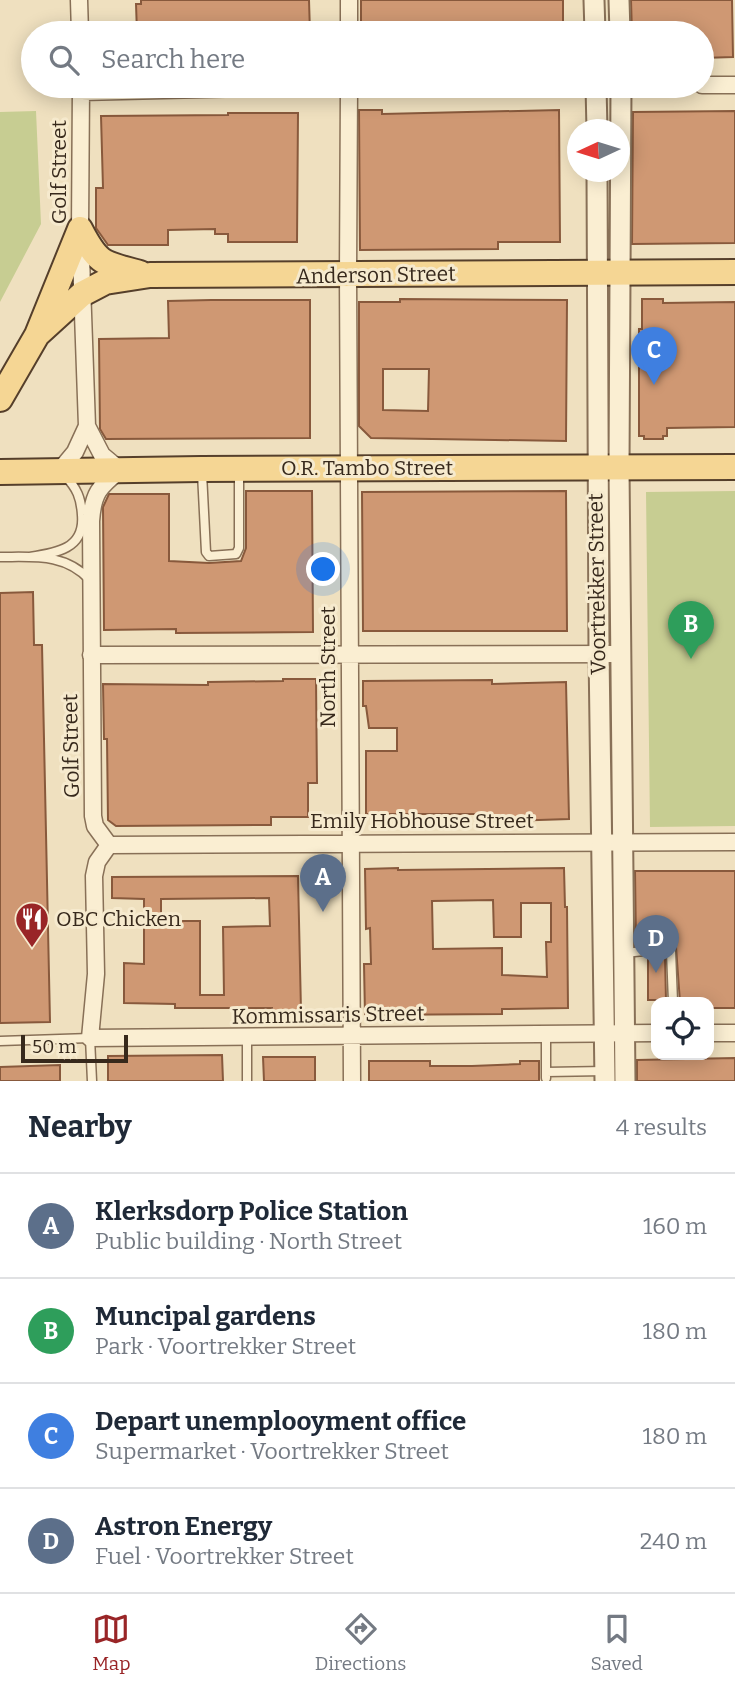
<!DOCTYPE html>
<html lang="en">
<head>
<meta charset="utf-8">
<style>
	:root { --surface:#fff; --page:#f2f2f3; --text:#1f2937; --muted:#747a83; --line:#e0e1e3; --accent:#992527 }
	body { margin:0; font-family:Bitter,serif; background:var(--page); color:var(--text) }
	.controls { position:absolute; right:21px; bottom:21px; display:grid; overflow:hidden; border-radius:14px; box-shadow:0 4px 18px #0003 }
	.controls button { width:63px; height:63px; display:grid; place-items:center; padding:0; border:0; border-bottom:2px solid var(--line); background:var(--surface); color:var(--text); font:35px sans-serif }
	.compass { position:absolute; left:567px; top:119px; width:63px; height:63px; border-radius:50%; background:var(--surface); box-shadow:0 4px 18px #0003; rotate:266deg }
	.scale { position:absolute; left:21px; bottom:18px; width:107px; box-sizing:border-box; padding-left:7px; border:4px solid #37291c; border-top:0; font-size:19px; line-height:24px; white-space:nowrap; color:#37291c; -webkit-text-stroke:5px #f6eace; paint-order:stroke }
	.you { position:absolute; left:324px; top:570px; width:24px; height:24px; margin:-18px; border:5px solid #fff; border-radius:50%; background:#1a73e8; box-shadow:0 0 0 10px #1a73e833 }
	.badge { display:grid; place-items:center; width:46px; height:46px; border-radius:50%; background:var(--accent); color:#fff; font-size:23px; font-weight:700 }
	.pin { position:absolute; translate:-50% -58px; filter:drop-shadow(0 2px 4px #0008) }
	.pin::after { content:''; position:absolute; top:37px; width:24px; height:21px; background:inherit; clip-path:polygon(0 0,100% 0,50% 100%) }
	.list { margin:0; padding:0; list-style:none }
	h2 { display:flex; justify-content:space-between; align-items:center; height:91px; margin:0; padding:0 28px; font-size:30px }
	h2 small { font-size:23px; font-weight:400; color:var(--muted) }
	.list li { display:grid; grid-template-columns:46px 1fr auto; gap:21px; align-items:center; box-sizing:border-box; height:105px; padding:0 28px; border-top:2px solid var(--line) }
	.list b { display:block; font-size:26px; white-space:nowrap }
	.list p { margin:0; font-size:23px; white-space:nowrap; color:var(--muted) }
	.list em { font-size:23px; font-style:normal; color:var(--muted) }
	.icon { flex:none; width:38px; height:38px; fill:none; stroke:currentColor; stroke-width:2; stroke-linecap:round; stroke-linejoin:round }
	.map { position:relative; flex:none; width:735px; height:1081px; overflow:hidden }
	.search { position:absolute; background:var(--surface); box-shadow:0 4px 18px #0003; left:21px; right:21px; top:21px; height:77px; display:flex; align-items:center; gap:18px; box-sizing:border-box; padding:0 24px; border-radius:38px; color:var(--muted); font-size:26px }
	.sheet { height:511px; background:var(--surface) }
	nav { display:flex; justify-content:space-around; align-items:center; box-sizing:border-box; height:98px; border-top:2px solid var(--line); background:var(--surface); font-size:19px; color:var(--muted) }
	nav a { display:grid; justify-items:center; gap:4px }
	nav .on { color:var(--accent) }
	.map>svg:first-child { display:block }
	.green { fill:#c7cd92 }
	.building { fill:#cf9873; stroke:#88593c; stroke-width:2; fill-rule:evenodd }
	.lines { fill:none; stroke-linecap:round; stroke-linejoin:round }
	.service-casing { stroke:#887057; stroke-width:11 }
	.minor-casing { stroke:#887057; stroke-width:19 }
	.tertiary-casing { stroke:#887057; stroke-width:23 }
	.primary-casing { stroke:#553f2b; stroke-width:28 }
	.service { stroke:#faeed2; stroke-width:8 }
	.minor { stroke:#faeed2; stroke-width:16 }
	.tertiary { stroke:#faeed2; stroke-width:19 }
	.primary { stroke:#f5d694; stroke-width:24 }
	.labels { text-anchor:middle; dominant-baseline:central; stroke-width:6; stroke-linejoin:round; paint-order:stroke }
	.street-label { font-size:21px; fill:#37291c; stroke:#f6eace }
	.poi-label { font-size:21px; fill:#37291c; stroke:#f6eace; text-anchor:start }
</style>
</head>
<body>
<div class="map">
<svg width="735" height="1081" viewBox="0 0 735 1081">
	<rect width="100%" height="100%" fill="#efe0bf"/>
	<path class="green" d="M 36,111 L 41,224 L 0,302 L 0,112 Z
		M 735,491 L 735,826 L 650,827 L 646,492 Z"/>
	<path class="building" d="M 141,0 L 309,0 L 310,33 L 137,33 L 136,4 L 141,4 Z
		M 361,0 L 563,0 L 563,33 L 361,33 Z
		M 631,0 L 732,0 L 733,57 L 702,58 L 702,33 L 632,33 Z
		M 359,110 L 382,110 L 382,114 L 559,110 L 560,242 L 498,242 L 498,249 L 360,250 Z
		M 735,111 L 735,243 L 632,244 L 633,112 Z
		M 228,113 L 298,113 L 297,242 L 228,242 L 228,234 L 215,234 L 215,229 L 168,230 L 168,245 L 108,245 L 96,228 L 96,188 L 103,188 L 101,116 L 228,115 Z
		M 400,299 L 567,300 L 566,441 L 371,438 L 359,426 L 359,302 L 400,302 ZM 383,369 L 429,369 L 428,411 L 383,410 Z
		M 642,299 L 663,299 L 663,303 L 735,302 L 735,427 L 667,428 L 667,436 L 663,436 L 663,439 L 644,439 L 644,436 L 639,436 L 639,329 L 642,329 Z
		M 211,300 L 310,300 L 310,438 L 106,439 L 100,429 L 99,339 L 169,338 L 168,301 Z
		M 246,491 L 312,491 L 313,632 L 176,633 L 176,629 L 104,630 L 103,507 L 109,494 L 169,494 L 169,561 L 209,563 L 241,561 L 246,548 Z
		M 566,491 L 567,631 L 363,631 L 362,492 Z
		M 33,592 L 34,645 L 42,645 L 50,1022 L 0,1023 L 0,593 Z
		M 283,679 L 316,679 L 317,783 L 308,783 L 308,817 L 271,817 L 271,825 L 116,826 L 108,820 L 107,739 L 104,739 L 103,684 L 208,685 L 208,682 L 283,681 Z
		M 492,680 L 492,684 L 566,682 L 569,819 L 480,822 L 480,814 L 366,814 L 366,751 L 397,751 L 397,728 L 369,728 L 366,706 L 363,706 L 363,681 Z
		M 398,868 L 398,870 L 564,868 L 565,907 L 567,907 L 568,1008 L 502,1009 L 502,1014 L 365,1015 L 364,964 L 371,964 L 370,928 L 366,929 L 365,869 ZM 493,900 L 494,937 L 521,937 L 521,903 L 551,903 L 551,942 L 546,942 L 547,977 L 502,975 L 502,948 L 433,949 L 432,901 Z
		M 635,871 L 735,871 L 735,1008 L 709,1008 L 709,1002 L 680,1002 L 676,947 L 672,945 L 648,944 L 648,941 L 636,941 Z
		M 298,876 L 301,1011 L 272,1011 L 272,1008 L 175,1008 L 175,1004 L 124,1003 L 124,963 L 144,964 L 144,899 L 112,898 L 112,877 ZM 269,898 L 270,926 L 223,927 L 224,995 L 200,995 L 200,921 L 161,921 L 161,899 Z
		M 648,958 L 665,958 L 666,1000 L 648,1000 Z
		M 222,1055 L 223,1081 L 108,1081 L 108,1056 Z
		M 263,1057 L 315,1057 L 315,1081 L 264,1081 Z
		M 735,1058 L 735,1081 L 637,1081 L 637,1060 Z
		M 369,1061 L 430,1061 L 430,1066 L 472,1066 L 520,1064 L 520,1061 L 539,1061 L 539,1081 L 369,1081 Z
		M 60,1065 L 60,1081 L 0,1081 L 0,1067 Z"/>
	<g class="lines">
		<g class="service-casing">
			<path id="service" d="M 202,473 L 206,552 L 209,556 L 236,554 L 239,548 L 239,472
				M 0,557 C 34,557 65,553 90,580
				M 29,557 C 56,553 85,549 82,515 C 81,498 77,488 65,476
				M 623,953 L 645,951 L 671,951 L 673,1002
				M 546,1033 L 546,1078
				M 247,1037 L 247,1081
				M 0,1041 L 90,1038 L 92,1081
				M 546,1072 L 605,1071"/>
		</g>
		<g class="minor-casing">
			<path id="minor" d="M 79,0 L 80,33
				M 349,0 L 349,33
				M 702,85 L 735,85
				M 81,86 L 80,229 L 87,426 L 102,455 L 120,470 C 99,487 93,493 91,521 L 93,816 L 95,826 L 109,845 L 97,862 L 94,876 L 96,974 L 90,1038 L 656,1033
				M 349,86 L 348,275 L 352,1081
				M 81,92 L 321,86
				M 60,470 L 75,452 L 87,426
				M 91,655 L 621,654
				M 109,845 L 735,842
				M 709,1033 L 735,1033"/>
		</g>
		<g class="tertiary-casing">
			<path id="tertiary" d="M 594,0 L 595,33
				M 619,0 L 620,33
				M 596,86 L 597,130
				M 621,86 L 619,468 L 625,1081
				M 597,172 L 599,653 L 605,1081"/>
		</g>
		<g class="primary-casing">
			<path id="primary" d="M 80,229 C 98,264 102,263 140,273
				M 37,335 L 82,294 L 105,282 L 150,275 L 735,272
				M 0,399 L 37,335 L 80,229
				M 0,472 L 201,469 L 735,467"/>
		</g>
		<use href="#service" class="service"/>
		<use href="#minor" class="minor"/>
		<use href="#tertiary" class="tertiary"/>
		<use href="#primary" class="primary"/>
	</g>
	<defs>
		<g id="restaurant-pin" transform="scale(1.75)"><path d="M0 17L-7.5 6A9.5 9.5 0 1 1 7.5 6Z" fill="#992527" stroke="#f6eace"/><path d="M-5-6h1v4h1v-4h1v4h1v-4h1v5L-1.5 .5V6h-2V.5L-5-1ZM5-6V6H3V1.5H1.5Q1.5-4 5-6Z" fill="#fff"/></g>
	</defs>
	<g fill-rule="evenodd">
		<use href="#restaurant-pin" x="32" y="919"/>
	</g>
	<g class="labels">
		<g class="street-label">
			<text transform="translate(59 172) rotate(-90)">Golf Street</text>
			<text transform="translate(376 275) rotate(-1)">Anderson Street</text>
			<text x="367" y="468">O.R. Tambo Street</text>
			<text transform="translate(597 584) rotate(-91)">Voortrekker Street</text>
			<text transform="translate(328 667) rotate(-90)">North Street</text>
			<text transform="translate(71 746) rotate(-91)">Golf Street</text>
			<text x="422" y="821">Emily Hobhouse Street</text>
			<text transform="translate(328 1015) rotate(-1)">Kommissaris Street</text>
		</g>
		<g class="poi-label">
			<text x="56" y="919">OBC Chicken</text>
		</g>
	</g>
</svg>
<div class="controls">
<button><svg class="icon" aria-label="locate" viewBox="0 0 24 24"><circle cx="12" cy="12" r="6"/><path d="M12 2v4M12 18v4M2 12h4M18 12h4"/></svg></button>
</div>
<svg class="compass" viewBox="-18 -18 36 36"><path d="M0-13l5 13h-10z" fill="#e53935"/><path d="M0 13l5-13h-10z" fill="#747a83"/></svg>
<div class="scale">50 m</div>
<div class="you"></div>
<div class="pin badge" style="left:323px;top:912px;background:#5c6f8a">A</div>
<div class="pin badge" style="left:691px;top:659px;background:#2e9e5b">B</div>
<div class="pin badge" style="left:654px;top:385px;background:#3f7fe0">C</div>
<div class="pin badge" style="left:656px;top:973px;background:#5c6f8a">D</div>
<div class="search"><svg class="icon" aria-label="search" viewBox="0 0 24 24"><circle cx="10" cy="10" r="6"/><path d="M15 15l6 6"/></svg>Search here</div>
</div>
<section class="sheet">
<h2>Nearby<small>4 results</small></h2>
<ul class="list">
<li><span class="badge" style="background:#5c6f8a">A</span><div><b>Klerksdorp Police Station</b><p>Public building · North Street</p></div><em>160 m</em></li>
<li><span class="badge" style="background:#2e9e5b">B</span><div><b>Muncipal gardens</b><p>Park · Voortrekker Street</p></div><em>180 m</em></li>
<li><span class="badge" style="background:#3f7fe0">C</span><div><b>Depart unemplooyment office</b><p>Supermarket · Voortrekker Street</p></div><em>180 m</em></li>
<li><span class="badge" style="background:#5c6f8a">D</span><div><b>Astron Energy</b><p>Fuel · Voortrekker Street</p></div><em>240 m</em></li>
</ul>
</section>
<nav>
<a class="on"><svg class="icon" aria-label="map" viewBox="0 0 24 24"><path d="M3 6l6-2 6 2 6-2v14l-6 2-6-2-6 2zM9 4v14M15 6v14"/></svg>Map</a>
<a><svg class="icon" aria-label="directions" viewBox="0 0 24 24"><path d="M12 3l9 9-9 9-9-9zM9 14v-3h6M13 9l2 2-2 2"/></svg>Directions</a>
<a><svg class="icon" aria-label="saved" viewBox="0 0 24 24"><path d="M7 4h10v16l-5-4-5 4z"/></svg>Saved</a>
</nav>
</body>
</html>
